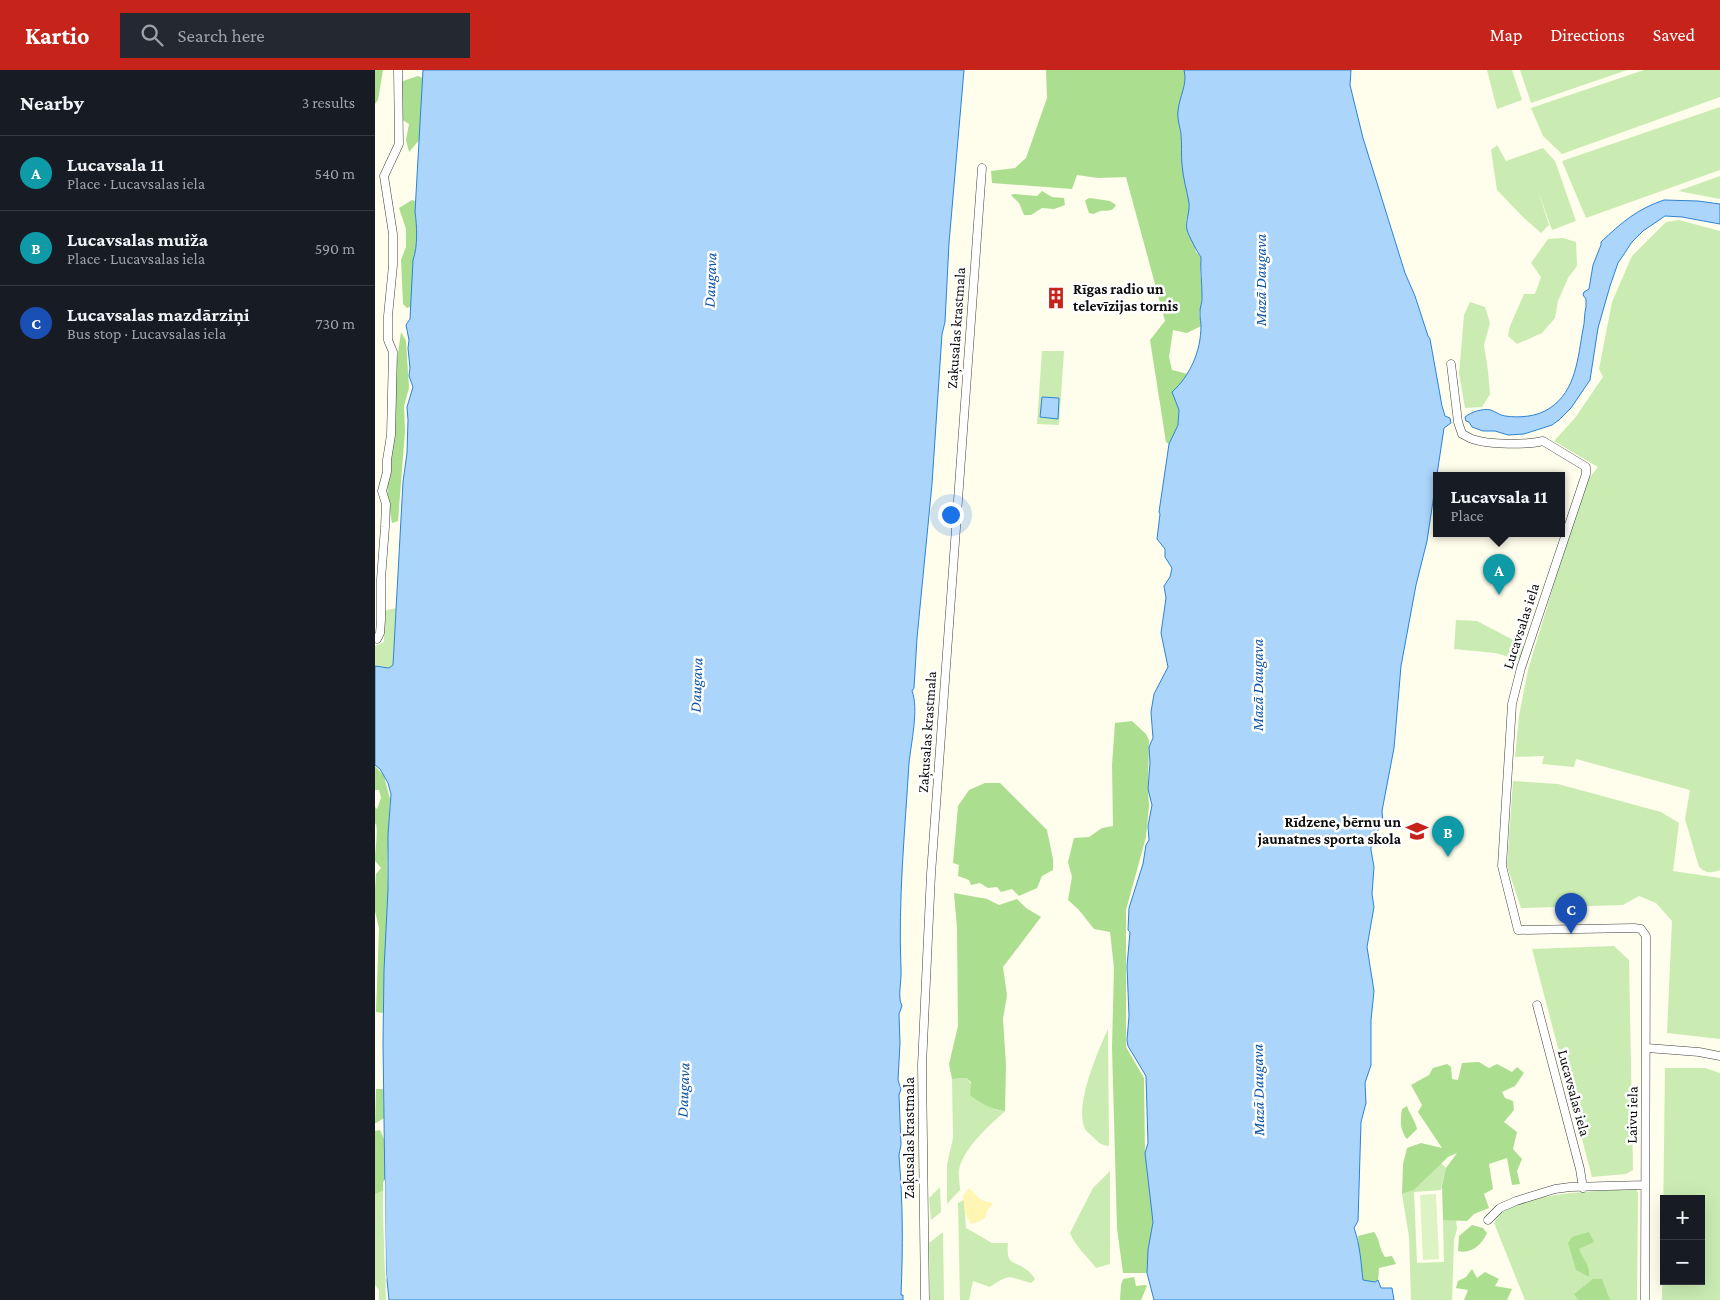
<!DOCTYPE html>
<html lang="en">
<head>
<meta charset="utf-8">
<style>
	:root { --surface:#171b24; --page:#242831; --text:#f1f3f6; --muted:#9ea1a6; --line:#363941; --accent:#c6231a }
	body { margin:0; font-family:"Crimson Pro",serif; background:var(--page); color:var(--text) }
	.controls { position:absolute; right:15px; bottom:15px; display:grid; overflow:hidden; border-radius:0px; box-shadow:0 5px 20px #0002 }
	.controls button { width:45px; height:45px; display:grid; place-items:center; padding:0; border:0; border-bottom:1px solid var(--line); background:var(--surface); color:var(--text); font:25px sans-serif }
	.you { position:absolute; left:575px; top:444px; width:18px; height:18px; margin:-12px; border:4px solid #fff; border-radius:50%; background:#1a73e8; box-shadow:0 0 0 8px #1a73e833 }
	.badge { display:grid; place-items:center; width:32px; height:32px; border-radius:50%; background:var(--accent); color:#fff; font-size:16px; font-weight:700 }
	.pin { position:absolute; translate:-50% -41px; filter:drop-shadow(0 1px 2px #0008) }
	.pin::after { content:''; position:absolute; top:26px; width:18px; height:15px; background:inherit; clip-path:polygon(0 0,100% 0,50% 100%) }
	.popup { position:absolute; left:1058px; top:402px; width:132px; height:65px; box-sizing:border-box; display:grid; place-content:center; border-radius:0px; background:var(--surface); filter:drop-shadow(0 1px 4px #0005); font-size:16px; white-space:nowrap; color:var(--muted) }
	.popup b { font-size:19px; color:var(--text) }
	.popup::after { content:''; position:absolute; left:50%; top:100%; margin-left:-10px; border:10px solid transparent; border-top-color:var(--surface) }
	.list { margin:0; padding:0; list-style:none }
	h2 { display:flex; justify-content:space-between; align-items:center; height:65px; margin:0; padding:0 20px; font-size:21px }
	h2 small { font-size:16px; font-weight:400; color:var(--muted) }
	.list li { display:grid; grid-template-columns:32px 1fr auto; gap:15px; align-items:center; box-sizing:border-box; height:75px; padding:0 20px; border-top:1px solid var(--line) }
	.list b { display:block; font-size:19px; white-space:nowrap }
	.list p { margin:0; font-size:16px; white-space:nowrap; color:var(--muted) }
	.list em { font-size:16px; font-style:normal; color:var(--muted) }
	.icon { flex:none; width:28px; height:28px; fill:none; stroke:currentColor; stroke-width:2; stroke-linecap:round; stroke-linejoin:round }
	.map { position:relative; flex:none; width:1345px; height:1230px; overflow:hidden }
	header { display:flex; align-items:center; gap:30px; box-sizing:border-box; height:70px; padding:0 25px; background:var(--accent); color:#fff }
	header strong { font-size:24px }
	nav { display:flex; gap:28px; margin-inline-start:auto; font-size:18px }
	.search { width:350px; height:45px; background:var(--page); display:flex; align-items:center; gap:12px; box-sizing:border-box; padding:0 18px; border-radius:0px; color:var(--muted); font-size:19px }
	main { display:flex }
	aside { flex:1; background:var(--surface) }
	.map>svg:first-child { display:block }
	.green { fill:#caecb2; fill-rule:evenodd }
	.forest { fill:#acde90 }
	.sand { fill:#fff6b3 }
	.pitch { fill:#def3c4 }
	.water { fill:#abd5fb; stroke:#2d83d7 }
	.pier { fill:#fffdeb }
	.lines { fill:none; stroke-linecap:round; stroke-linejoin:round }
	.street-casing { stroke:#3f3f3f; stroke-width:9 }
	.street { stroke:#fff; stroke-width:8 }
	.labels { text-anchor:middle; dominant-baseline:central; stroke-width:5; stroke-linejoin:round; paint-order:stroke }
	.poi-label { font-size:15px; font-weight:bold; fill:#0c0c0c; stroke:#fff; text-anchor:start }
	.street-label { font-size:15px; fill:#0c0c0c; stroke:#fff }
	.water-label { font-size:16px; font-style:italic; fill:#0d54a7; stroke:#fff }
</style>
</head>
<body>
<header>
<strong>Kartio</strong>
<div class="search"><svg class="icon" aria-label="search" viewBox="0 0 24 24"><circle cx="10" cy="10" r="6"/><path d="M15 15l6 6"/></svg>Search here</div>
<nav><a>Map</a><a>Directions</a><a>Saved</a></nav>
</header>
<main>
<aside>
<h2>Nearby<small>3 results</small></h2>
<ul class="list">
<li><span class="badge" style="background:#0f9aa8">A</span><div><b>Lucavsala 11</b><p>Place · Lucavsalas iela</p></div><em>540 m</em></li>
<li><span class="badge" style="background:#0f9aa8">B</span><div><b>Lucavsalas muiža</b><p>Place · Lucavsalas iela</p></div><em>590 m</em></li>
<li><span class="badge" style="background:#1a4fb4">C</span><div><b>Lucavsalas mazdārziņi</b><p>Bus stop · Lucavsalas iela</p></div><em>730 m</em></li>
</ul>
</aside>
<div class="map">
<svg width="1345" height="1230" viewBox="0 0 1345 1230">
	<rect width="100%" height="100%" fill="#fffdeb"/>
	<path class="green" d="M 1112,0 L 1137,0 L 1147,30 L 1122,39 Z
		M 1145,0 L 1252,0 L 1156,33 Z
		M 1269,0 L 1345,0 L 1345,27 L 1187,84 L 1168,66 L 1156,38 Z
		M 1345,37 L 1345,100 L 1211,148 L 1187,91 Z
		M 1122,75 L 1131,91 L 1168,78 L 1180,91 L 1201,151 L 1177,160 L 1163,121 L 1174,155 L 1166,163 L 1149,148 L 1122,120 L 1116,80 Z
		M 1345,106 L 1345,129 L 1303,121 Z
		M 1304,150 L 1345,161 L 1345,800 C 1336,803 1332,804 1324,797 L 1310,749 L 1315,720 L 1201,689 L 1199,697 L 1167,694 L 1169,686 L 1140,687 L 1144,646 L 1153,600 L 1195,461 L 1213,410 L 1223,397 L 1179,371 L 1200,348 L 1228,307 L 1224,299 L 1237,232 L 1257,186 L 1291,152 Z
		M 1188,168 L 1201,172 L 1202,196 L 1193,208 L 1183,231 L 1180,248 L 1167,263 L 1142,274 L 1133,266 L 1135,256 L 1149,224 L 1160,224 L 1166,207 L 1156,193 L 1173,169 Z
		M 1095,232 L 1110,237 L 1115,253 L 1109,275 L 1113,301 L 1115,324 L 1107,337 L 1090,338 L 1084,304 L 1089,245 Z
		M 667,281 L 689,281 L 684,355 L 662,354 Z
		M 21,538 L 18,595 L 14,598 L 0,596 L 0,576 L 9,572 L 8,541 Z
		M 1081,550 L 1102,551 L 1146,574 L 1149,579 L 1146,590 L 1120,583 L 1079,579 Z
		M 1138,711 L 1183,714 L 1286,742 L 1304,753 L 1298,801 L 1345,808 L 1345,969 L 1292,963 L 1297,851 L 1281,833 L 1264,826 L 1248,835 L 1146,838 L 1132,796 Z
		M 1239,876 L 1254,890 L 1258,1100 L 1251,1104 L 1217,1107 L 1157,879 Z
		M 733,959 L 734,1076 C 726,1075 724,1073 718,1067 C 716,1065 712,1062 710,1059 C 699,1035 723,981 733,959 Z
		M 1290,998 L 1330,998 L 1345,1003 L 1345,1230 L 1287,1230 ZM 1289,1129 L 1326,1129 L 1326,1211 L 1289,1211 Z
		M 591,1008 L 621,1040 L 630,1041 C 615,1055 588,1078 584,1100 C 583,1106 585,1114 585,1120 L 572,1134 L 572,1094 L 578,1068 L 577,1009 Z
		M 1066,1093 L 1071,1098 L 1066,1120 L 1039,1122 L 1042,1193 L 1069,1192 L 1068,1150 L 1081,1150 L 1082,1159 L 1079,1170 L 1077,1230 L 1036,1230 L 1034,1167 L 1027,1124 L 1039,1120 Z
		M 735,1101 L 735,1194 L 721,1198 C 712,1186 700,1176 695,1163 L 718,1118 Z
		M 565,1117 L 566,1142 L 556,1150 L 554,1128 Z
		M 1261,1119 L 1263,1123 L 1262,1230 L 1150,1230 L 1119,1153 C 1132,1121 1230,1121 1261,1119 Z
		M 8,1121 L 11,1230 L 4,1230 L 4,1220 L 0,1215 L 0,1124 Z
		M 589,1130 L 591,1158 L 617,1173 L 633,1173 C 631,1197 638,1189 652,1200 C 655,1202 658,1206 660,1209 L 656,1213 C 635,1207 634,1203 615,1217 L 598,1211 L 594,1230 L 585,1230 L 583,1133 Z
		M 568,1162 L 569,1230 L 555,1230 L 554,1173 Z"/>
	<path class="forest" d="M 0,0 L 8,0 L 3,30 L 0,34 Z
		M 671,0 L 809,0 L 811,6 L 803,43 L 806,66 L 807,95 L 814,134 L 814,144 L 811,150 L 812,161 L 819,172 L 821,182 L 826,187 L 825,202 L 828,228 L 824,243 L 826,256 L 812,263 L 798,260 L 794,287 L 797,300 L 813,304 L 807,314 L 797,322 L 804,340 L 803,355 L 794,374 L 791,372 L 775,270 L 790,251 L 751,107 L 723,108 L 702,105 L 697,119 L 617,113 L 616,101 L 640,98 L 651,88 L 672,28 Z
		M 43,6 L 50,9 L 52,61 L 34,82 L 31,70 L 34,54 L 26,49 L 25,18 L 28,11 Z
		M 667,121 L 677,127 L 689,128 L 690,135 L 679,139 L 667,138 L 656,145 L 649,145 L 644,133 L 636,125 L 639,124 L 662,126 Z
		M 715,128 L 735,131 L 741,135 C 736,143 732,140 725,141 C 723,142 721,143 718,144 L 714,143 L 710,131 L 712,129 Z
		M 37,130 L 46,134 L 40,235 L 32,238 L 28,234 L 26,190 L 31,177 L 31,159 L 24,138 Z
		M 26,262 L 31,271 L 34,318 L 29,336 L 30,361 L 23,451 L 17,453 L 12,427 L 15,390 L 20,304 Z
		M 757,651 L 771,664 L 774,670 L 773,719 L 774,736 L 771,767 L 751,840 L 751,977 L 769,1008 L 770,1083 L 778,1152 L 773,1180 L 772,1203 L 748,1203 L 742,1158 L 737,977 L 739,898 L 735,862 L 719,859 L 704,840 L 693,830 L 697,807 L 693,792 L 699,768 L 714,767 L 727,758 L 738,756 L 737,695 L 740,653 Z
		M 0,696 L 9,706 L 15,729 L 12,795 L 13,820 L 8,943 L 1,942 L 4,858 L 0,841 L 0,820 L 1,804 L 6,798 L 0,791 C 0,778 3,765 1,753 L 0,755 L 0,737 L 2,739 L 6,728 L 4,720 L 0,720 Z
		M 610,713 L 625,713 L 672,760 L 678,789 L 678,800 L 667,806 L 662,818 L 644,826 L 637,819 L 626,822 L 622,817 L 613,818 L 605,813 L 596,815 L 594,810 L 583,806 L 584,795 L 578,793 L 583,736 L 594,720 Z
		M 579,823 L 612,829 L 624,835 L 642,829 L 651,838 L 666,847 L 628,897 L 632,925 L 628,949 L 631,995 L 630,1041 C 617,1040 605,1033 595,1025 L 596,1012 L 591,1008 L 577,1009 L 574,994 L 583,956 L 582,858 Z
		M 1104,992 L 1114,998 L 1122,994 L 1137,1002 L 1142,997 L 1149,1003 L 1140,1016 L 1127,1022 L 1130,1028 L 1138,1031 L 1139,1040 L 1129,1052 L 1142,1062 L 1138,1079 L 1147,1089 L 1142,1101 L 1145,1114 L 1137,1115 L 1132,1088 L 1114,1094 L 1118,1119 L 1109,1124 L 1114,1138 L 1099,1144 L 1092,1151 L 1068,1150 L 1067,1116 L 1071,1098 L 1082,1083 L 1073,1087 L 1039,1120 L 1027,1124 L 1028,1094 L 1032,1078 L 1046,1073 L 1067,1078 L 1043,1042 L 1047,1035 L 1036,1015 L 1054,1005 L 1058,998 L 1072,994 L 1076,997 L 1077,1009 L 1083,1010 L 1087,993 Z
		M 1,1019 L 8,1019 L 9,1048 L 1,1053 L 0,1053 Z
		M 1032,1036 C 1035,1045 1040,1050 1042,1059 L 1032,1069 C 1025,1060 1025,1050 1027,1039 Z
		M 5,1060 L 9,1069 L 10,1109 L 8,1113 L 8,1121 L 0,1124 L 0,1061 Z
		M 1097,1155 L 1108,1158 L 1112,1163 C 1106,1176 1096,1184 1083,1181 L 1084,1166 Z
		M 999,1162 C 1005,1169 1004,1179 1010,1187 L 1017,1186 L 1021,1194 L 1004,1198 L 1003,1210 L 1000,1212 L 988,1210 L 984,1186 L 983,1166 Z
		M 1214,1162 L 1219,1172 L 1204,1179 C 1209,1191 1215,1194 1214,1207 L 1201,1200 L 1193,1173 L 1197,1167 Z
		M 1097,1199 L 1102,1208 L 1110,1202 L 1124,1209 L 1120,1216 L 1137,1219 L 1132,1230 L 1089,1230 L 1093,1220 L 1081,1218 L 1083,1211 L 1091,1207 Z
		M 759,1207 L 761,1216 L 770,1215 L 772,1216 L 766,1230 L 745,1230 L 746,1215 L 748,1209 Z
		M 1218,1209 L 1227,1209 L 1235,1230 L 1203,1230 L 1199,1224 Z"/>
	<path class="sand" d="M 594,1118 L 606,1130 L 618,1133 L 612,1141 L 610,1148 L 603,1152 L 596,1154 L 590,1143 L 588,1126 Z"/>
	<path class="pitch" d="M 1061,1124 L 1064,1189 L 1048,1190 L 1045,1125 Z"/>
	<path class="water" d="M 48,0 L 589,0 L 574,173 L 570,252 L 567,264 L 557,414 L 542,568 L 539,618 L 537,621 C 544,638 536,674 534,693 C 530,761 523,830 526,899 C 527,910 522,927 527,936 L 524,944 L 525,973 L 523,1010 L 526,1019 L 524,1025 C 525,1041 525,1058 526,1074 C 526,1078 524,1082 524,1086 C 528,1132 528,1178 526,1225 L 528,1225 L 528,1230 L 14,1230 L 11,1200 L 8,973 L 9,900 L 13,820 L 13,765 L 16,724 L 13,713 L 5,699 L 0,695 L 0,596 L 14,598 L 18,595 L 28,412 L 32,383 L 33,350 L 32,337 L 38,317 L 34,306 L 35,298 L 33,278 L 34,270 L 31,255 L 35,249 L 38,190 C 43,176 42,156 40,142 Z
		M 809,0 L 976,0 L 975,15 L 988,68 L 1030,203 L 1040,226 L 1053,266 L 1055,269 L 1067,336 L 1070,346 L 1075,348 L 1076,353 L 1069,358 L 1052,471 L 1041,515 L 1026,596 L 1019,678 L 1007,741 L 1008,752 L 1006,757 L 996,768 L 996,780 L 999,797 L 997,824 L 999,837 L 992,877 L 999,921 L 996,950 L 996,995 L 990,1013 L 991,1033 L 986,1052 L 983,1151 L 979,1158 C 985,1174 986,1193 988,1210 L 1000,1212 L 1003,1210 L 1006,1218 L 1017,1218 L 1019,1230 L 779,1230 L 772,1203 L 773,1180 L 778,1152 L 770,1083 L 773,1073 L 771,1006 L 753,976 L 752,970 L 754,946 L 752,896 L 755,862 L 753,860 L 754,838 L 768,794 L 771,775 L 774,770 L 773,756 L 777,735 L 773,719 L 775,693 L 774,677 L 778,668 L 776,642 L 779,624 L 793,597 L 786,563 L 791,528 L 789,516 L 795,507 L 797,498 L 790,487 L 790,479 L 782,469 L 785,444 L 784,442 L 794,374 L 803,355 L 804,340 L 797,322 C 815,306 826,281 826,256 C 826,253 825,249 825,245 C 824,238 828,232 827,226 C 827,213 825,200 826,187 C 823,184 813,164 812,160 C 810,151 815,143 814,133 C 812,121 808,108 807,95 C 806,85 807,74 806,64 C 805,57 802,49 803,41 C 804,27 813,14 809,0 Z
		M 1289,130 L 1323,131 L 1345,134 L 1345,154 L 1307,147 L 1290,146 L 1268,161 L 1257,172 L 1243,193 L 1235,216 L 1223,258 L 1215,310 L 1196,338 L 1184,350 L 1177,355 L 1149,364 L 1133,365 L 1120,361 L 1108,361 L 1097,357 L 1094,352 L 1091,351 L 1090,347 C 1096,342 1108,338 1116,340 C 1121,342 1124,345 1130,346 C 1144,348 1162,347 1175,338 C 1201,321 1203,287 1208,259 C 1210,252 1209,244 1211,237 L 1211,229 L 1208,225 L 1209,222 L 1214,219 L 1218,195 L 1226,175 L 1226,172 C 1246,153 1262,139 1289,130 Z
		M 667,327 L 684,328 L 683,349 L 665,347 Z"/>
	<path class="pier" d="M 10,1109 L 11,1200 L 12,1211 L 10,1204 L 8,1143 L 8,1113 Z"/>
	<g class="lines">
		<g class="street-casing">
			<path id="street" d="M 1076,294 L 1083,352 L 1087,364 C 1090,365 1094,368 1097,369 C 1114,375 1151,375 1168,371 L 1211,397 L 1211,404 L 1146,598 L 1137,634 L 1127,796 L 1143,860 L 1259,858 L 1266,859 L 1271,866 L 1270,1230
				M 2,569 L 5,563 L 6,550 L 6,509 L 10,457 L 11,434 L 7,421 L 12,402 L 12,390 L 16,365 L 18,282 L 13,270 L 13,246 L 18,195 L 18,164 L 9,106 L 24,74 L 23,0
				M 1162,935 L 1205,1099 L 1208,1118
				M 1272,978 L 1324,982 L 1345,986
				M 1113,1150 L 1125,1138 L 1141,1131 L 1180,1119 L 1195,1117 L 1270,1115
				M 550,1230 L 547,995 L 556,804 L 607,98"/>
		</g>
		<use href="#street" class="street"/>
	</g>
	<defs>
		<g id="building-bare" transform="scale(1.725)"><path d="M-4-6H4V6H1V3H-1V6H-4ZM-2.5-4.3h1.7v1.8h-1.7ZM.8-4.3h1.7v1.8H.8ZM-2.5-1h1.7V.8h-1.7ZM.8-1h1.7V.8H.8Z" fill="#c6231a" stroke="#fff" stroke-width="2.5" paint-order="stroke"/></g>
		<g id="school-bare" transform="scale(1.725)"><path d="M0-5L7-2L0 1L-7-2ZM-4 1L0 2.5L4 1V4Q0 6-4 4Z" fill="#c6231a" stroke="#fff" stroke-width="2.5" paint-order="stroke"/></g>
	</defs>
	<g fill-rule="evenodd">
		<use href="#building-bare" x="681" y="228"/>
		<use href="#school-bare" x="1042" y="761"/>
	</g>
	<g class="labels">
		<g class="poi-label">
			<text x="698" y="219">Rīgas radio un<tspan x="698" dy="17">televīzijas tornis</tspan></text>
			<text x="1026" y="752" text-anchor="end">Rīdzene, bērnu un<tspan x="1026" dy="17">jaunatnes sporta skola</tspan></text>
		</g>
		<g class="street-label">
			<text transform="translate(581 258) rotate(-86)">Zaķusalas krastmala</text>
			<text transform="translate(1146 556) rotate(-72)">Lucavsalas iela</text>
			<text transform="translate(552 662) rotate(-86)">Zaķusalas krastmala</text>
			<text transform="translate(1199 1023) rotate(75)">Lucavsalas iela</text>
			<text transform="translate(1257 1045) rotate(-89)">Laivu iela</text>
			<text transform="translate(534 1068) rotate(-90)">Zaķusalas krastmala</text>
		</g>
		<g class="water-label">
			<text transform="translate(335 210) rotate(-88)">Daugava</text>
			<text transform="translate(885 210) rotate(-90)">Mazā Daugava</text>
			<text transform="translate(321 615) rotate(-88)">Daugava</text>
			<text transform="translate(882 615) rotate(-90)">Mazā Daugava</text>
			<text transform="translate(308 1020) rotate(-88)">Daugava</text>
			<text transform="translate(883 1020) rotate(-91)">Mazā Daugava</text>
		</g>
	</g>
</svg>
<div class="controls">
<button>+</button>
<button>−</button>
</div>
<div class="you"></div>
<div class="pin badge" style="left:1124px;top:525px;background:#0f9aa8">A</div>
<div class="popup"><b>Lucavsala 11</b>Place</div>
<div class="pin badge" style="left:1073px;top:787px;background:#0f9aa8">B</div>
<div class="pin badge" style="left:1196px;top:864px;background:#1a4fb4">C</div>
</div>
</main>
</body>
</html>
